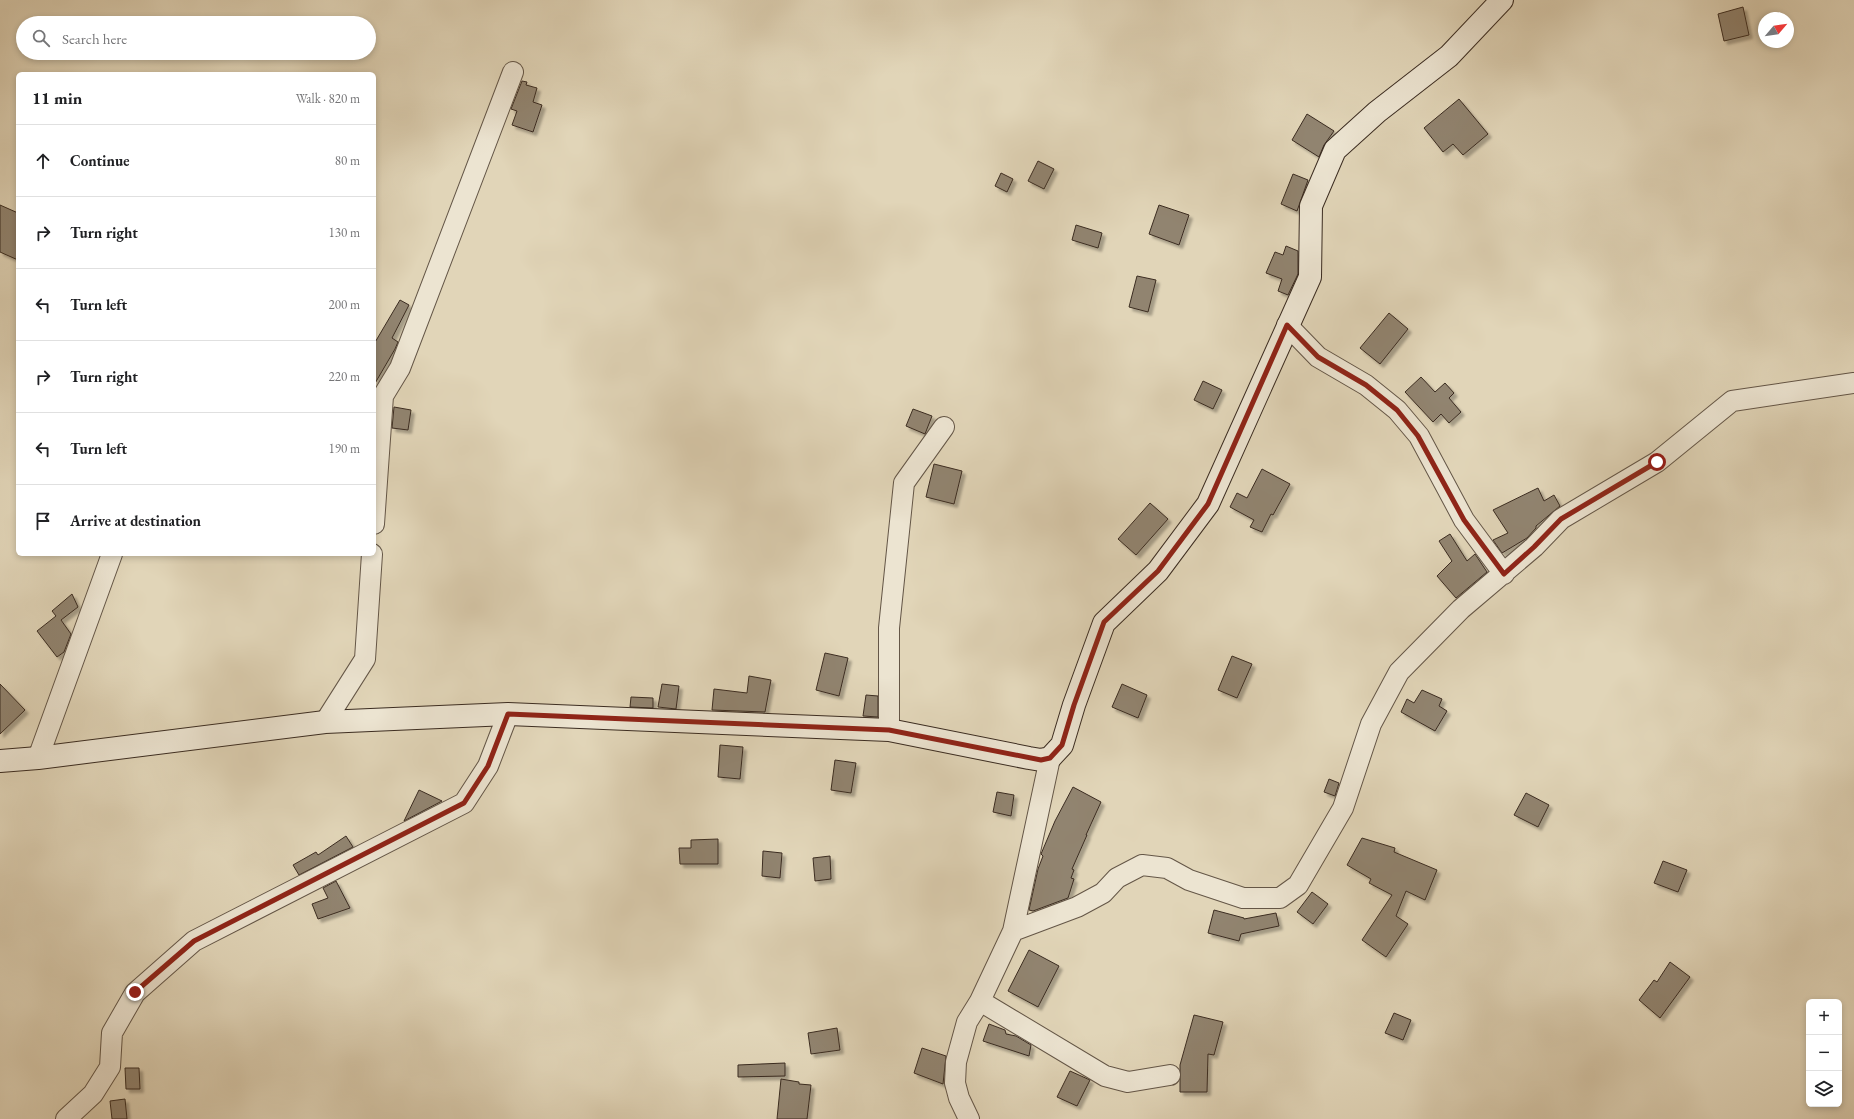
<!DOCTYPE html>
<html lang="en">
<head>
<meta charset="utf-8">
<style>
	:root { --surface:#fff; --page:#f2f2f2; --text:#202124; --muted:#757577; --line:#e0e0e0 }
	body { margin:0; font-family:"EB Garamond",serif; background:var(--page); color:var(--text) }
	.controls { position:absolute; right:12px; bottom:12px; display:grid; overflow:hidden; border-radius:6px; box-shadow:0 2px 6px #0003 }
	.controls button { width:36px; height:36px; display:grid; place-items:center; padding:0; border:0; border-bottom:1px solid var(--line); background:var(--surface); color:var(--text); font:20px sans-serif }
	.compass { position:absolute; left:1758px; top:12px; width:36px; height:36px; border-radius:50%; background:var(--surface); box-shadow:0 2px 6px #0003; rotate:61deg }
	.stop { position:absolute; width:12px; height:12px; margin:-9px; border:3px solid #8f2418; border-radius:50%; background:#fff }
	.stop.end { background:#8f2418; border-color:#fff; box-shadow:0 1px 4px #0008 }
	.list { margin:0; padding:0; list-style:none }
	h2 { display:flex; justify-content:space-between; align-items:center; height:52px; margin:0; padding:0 16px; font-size:17px }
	h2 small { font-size:13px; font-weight:400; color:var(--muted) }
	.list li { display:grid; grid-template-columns:26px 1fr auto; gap:12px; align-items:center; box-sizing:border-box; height:72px; padding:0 16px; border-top:1px solid var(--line) }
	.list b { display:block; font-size:15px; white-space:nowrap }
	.list em { font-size:13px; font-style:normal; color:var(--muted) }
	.icon { flex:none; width:22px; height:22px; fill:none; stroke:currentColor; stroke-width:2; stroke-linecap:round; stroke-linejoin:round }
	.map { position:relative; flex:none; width:1854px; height:1119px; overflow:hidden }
	.search { position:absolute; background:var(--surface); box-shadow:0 2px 6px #0003; left:16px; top:16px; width:360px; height:44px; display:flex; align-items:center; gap:10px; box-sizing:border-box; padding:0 14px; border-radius:22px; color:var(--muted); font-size:15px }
	.panel { position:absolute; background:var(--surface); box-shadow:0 2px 6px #0003; left:16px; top:72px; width:360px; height:484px; border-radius:6px }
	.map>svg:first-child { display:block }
	.building { fill:#918470; stroke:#3b2c21; filter:url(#shadow) }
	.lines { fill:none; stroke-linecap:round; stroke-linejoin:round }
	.street-casing { stroke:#645647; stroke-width:22 }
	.secondary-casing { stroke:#3b2c21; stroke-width:24 }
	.street { stroke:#ece4d1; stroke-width:20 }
	.secondary { stroke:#ece4d1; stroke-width:22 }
	.route { stroke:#8f2418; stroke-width:5 }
</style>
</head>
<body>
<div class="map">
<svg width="1854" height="1119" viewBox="0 0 1854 1119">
	<defs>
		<filter id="shadow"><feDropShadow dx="3.5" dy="3.5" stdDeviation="1" flood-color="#0004"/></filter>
	</defs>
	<rect width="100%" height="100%" fill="#e1d5b8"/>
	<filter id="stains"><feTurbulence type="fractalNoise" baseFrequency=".005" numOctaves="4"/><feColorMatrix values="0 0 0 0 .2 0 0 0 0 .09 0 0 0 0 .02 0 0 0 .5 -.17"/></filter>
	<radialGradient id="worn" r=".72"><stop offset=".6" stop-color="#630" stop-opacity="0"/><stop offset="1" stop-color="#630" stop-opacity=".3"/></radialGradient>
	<path class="building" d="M 1743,7 L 1749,35 L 1724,41 L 1718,14 Z
		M 522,81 L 527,82 L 526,85 L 537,88 L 533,102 L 542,105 L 533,132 L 512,125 L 517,111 L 511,109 Z
		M 1459,99 L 1488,134 L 1463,155 L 1453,144 L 1443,152 L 1424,128 Z
		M 1307,114 L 1334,131 L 1324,145 L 1319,157 L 1292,140 Z
		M 1038,161 L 1054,169 L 1044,189 L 1028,181 Z
		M 1001,173 L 1013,179 L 1007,192 L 995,186 Z
		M 1293,174 L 1308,180 L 1297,211 L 1281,204 Z
		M 0,205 L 18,213 L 18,260 L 0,252 Z
		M 1159,205 L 1189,215 L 1179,245 L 1149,234 Z
		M 1076,225 L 1102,233 L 1098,248 L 1072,240 Z
		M 1286,246 L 1298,251 L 1298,274 L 1288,295 L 1278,291 L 1282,279 L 1266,273 L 1275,252 L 1283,255 Z
		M 1137,276 L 1156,280 L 1148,312 L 1129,307 Z
		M 400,300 L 409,305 L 392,338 L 398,342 L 395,349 L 374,385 L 374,344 Z
		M 1389,313 L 1408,329 L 1380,364 L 1360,348 Z
		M 1421,377 L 1435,392 L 1445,383 L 1454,393 L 1449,398 L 1461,412 L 1449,423 L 1441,414 L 1433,422 L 1405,392 Z
		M 1203,381 L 1222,390 L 1213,409 L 1194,400 Z
		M 394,407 L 411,410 L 408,430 L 392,428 Z
		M 913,409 L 932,416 L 925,434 L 906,426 Z
		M 934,464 L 962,471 L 954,504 L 926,497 Z
		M 1262,469 L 1290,484 L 1273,515 L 1271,514 L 1262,532 L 1250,527 L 1254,520 L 1230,507 L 1237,493 L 1247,498 Z
		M 1538,488 L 1544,501 L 1554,495 L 1560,506 L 1536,526 L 1536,528 L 1527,538 L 1502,553 L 1493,540 L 1508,533 L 1493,510 Z
		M 1150,503 L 1168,519 L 1136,555 L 1118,539 Z
		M 1450,534 L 1467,561 L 1475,554 L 1487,572 L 1456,598 L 1437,576 L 1452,561 L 1439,541 Z
		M 72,594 L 78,607 L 61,620 L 71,634 L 64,652 L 57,657 L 37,631 L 56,616 L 52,611 Z
		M 825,653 L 848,658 L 839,696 L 816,690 Z
		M 1232,656 L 1252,664 L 1237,698 L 1218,690 Z
		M 749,676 L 771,680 L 765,712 L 712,710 L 714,689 L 747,693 Z
		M 0,684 L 25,710 L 0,734 Z
		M 662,684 L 679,686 L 676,709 L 658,707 Z
		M 1122,684 L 1147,695 L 1138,718 L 1112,707 Z
		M 1422,690 L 1442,699 L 1439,706 L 1447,711 L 1435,731 L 1401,712 L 1407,699 L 1414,703 Z
		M 866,695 L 878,696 L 878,717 L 863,716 Z
		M 631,697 L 653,698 L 653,708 L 630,707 Z
		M 720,745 L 743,747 L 740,779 L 718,777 Z
		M 835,760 L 856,763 L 851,793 L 831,790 Z
		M 1329,779 L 1339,783 L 1335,796 L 1324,792 Z
		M 1073,787 L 1101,802 L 1086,835 L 1087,835 L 1072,869 L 1074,870 L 1071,878 L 1074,879 L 1068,898 L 1033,911 L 1029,910 L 1038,869 L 1043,856 L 1041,854 L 1055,821 Z
		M 419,790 L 442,801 L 404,821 Z
		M 997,792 L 1014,795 L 1011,816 L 993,812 Z
		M 1526,793 L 1549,805 L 1538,827 L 1514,815 Z
		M 346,836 L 353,847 L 299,875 L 293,865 L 316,852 L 318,855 Z
		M 1362,838 L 1395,848 L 1394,852 L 1437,870 L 1425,900 L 1406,891 L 1396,916 L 1408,924 L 1386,957 L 1362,940 L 1392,895 L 1369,883 L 1371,879 L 1347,865 Z
		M 718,839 L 718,864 L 680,864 L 679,848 L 691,848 L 691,840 Z
		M 763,851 L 782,853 L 780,878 L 762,876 Z
		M 830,856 L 831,879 L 815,881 L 813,858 Z
		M 1663,861 L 1687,870 L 1678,892 L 1654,883 Z
		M 336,881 L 350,908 L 318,919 L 312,904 L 328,898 L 323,888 Z
		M 1312,892 L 1328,904 L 1313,924 L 1297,912 Z
		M 1214,910 L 1244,918 L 1244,919 L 1276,913 L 1279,926 L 1241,934 L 1239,941 L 1208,933 Z
		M 1029,950 L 1059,966 L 1038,1007 L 1008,991 Z
		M 1670,962 L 1690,977 L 1660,1018 L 1639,1000 L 1654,980 L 1657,982 Z
		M 1394,1013 L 1411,1020 L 1403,1040 L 1385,1033 Z
		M 1194,1015 L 1223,1022 L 1214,1055 L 1208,1054 L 1207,1092 L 1180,1092 L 1180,1065 Z
		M 989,1024 L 1005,1030 L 1006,1034 L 1016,1036 L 1031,1045 L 1029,1056 L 983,1041 Z
		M 837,1028 L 840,1050 L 811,1054 L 808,1033 Z
		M 922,1048 L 946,1056 L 943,1084 L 914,1073 Z
		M 785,1063 L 785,1076 L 738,1077 L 738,1065 Z
		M 125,1068 L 139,1068 L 140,1089 L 126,1089 Z
		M 1070,1071 L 1090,1080 L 1077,1106 L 1057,1097 Z
		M 781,1079 L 799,1082 L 799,1084 L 811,1085 L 807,1119 L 777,1119 Z
		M 125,1099 L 127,1119 L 112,1119 L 110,1101 Z"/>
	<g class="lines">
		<g class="street-casing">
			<path id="street" d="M 1287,325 L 1318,357 L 1366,385 L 1397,410 L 1419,436 L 1464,520 L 1504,574
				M 374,524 L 383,396 L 400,368 L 513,72
				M 325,722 L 365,659 L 372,554
				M 889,730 L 889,628 L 904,483 L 944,427
				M 38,758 L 112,554
				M 1013,931 L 1077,907 L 1103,893 L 1117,878 L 1142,865 L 1167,868 L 1189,880 L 1243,898 L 1280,898 L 1298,885 L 1343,808 L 1371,724 L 1399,672 L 1461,609 L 1534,547 L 1561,519 L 1657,462 L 1732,401 L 1854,383
				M 980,1001 L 1105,1076 L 1128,1082 L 1170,1075
				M 66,1119 L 93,1094 L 110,1067 L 112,1033 L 135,993 L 194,941 L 464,803 L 488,766 L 508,714
				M 969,1119 L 959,1098 L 955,1083 L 956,1062 L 967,1022 L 980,1001 L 1013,931 L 1050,758"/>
		</g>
		<g class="secondary-casing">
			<path id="secondary" d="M 0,761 L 38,758 L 325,722 L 508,714 L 889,730 L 1029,758 L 1041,760 L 1050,758 L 1062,745 L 1074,705 L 1104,623 L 1158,571 L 1208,504 L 1310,277 L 1311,206 L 1335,150 L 1377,112 L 1449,56 L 1502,0"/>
		</g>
		<use href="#street" class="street"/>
		<use href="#secondary" class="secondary"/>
	</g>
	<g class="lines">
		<path class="route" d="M 135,992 L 194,941 L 464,803 L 488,766 L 508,714 L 889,730 L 1041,760 L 1050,758 L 1062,745 L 1074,705 L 1104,622 L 1158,571 L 1208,504 L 1287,325 L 1318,357 L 1366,385 L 1397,410 L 1418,436 L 1464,520 L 1504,574 L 1534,547 L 1561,519 L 1657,462"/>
	</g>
	<rect width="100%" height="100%" filter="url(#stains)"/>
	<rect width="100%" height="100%" fill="url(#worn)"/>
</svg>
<div class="controls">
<button>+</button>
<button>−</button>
<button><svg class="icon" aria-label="layers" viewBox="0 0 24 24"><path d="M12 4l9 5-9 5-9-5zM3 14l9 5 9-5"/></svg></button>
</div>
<svg class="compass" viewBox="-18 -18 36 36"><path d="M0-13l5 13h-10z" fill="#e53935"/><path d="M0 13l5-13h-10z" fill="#757577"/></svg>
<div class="stop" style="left:1657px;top:462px"></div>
<div class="stop end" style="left:135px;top:992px"></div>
<div class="search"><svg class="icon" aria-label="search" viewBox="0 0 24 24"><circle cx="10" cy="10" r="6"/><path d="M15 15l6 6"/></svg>Search here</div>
<section class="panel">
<h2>11 min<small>Walk · 820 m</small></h2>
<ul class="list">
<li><svg class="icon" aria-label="ahead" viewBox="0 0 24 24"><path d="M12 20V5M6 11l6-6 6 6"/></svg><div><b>Continue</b></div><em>80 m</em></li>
<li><svg class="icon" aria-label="right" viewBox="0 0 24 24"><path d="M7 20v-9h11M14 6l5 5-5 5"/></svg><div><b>Turn right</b></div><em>130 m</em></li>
<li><svg class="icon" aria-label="left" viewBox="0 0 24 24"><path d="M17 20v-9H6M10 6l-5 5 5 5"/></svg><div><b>Turn left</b></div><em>200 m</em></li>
<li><svg class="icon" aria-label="right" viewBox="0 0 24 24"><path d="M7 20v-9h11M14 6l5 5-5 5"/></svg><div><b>Turn right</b></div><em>220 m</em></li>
<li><svg class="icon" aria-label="left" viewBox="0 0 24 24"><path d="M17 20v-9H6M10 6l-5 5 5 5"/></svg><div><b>Turn left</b></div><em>190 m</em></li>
<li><svg class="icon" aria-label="arrive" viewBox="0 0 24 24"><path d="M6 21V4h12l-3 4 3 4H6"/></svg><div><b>Arrive at destination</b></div></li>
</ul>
</section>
</div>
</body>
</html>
